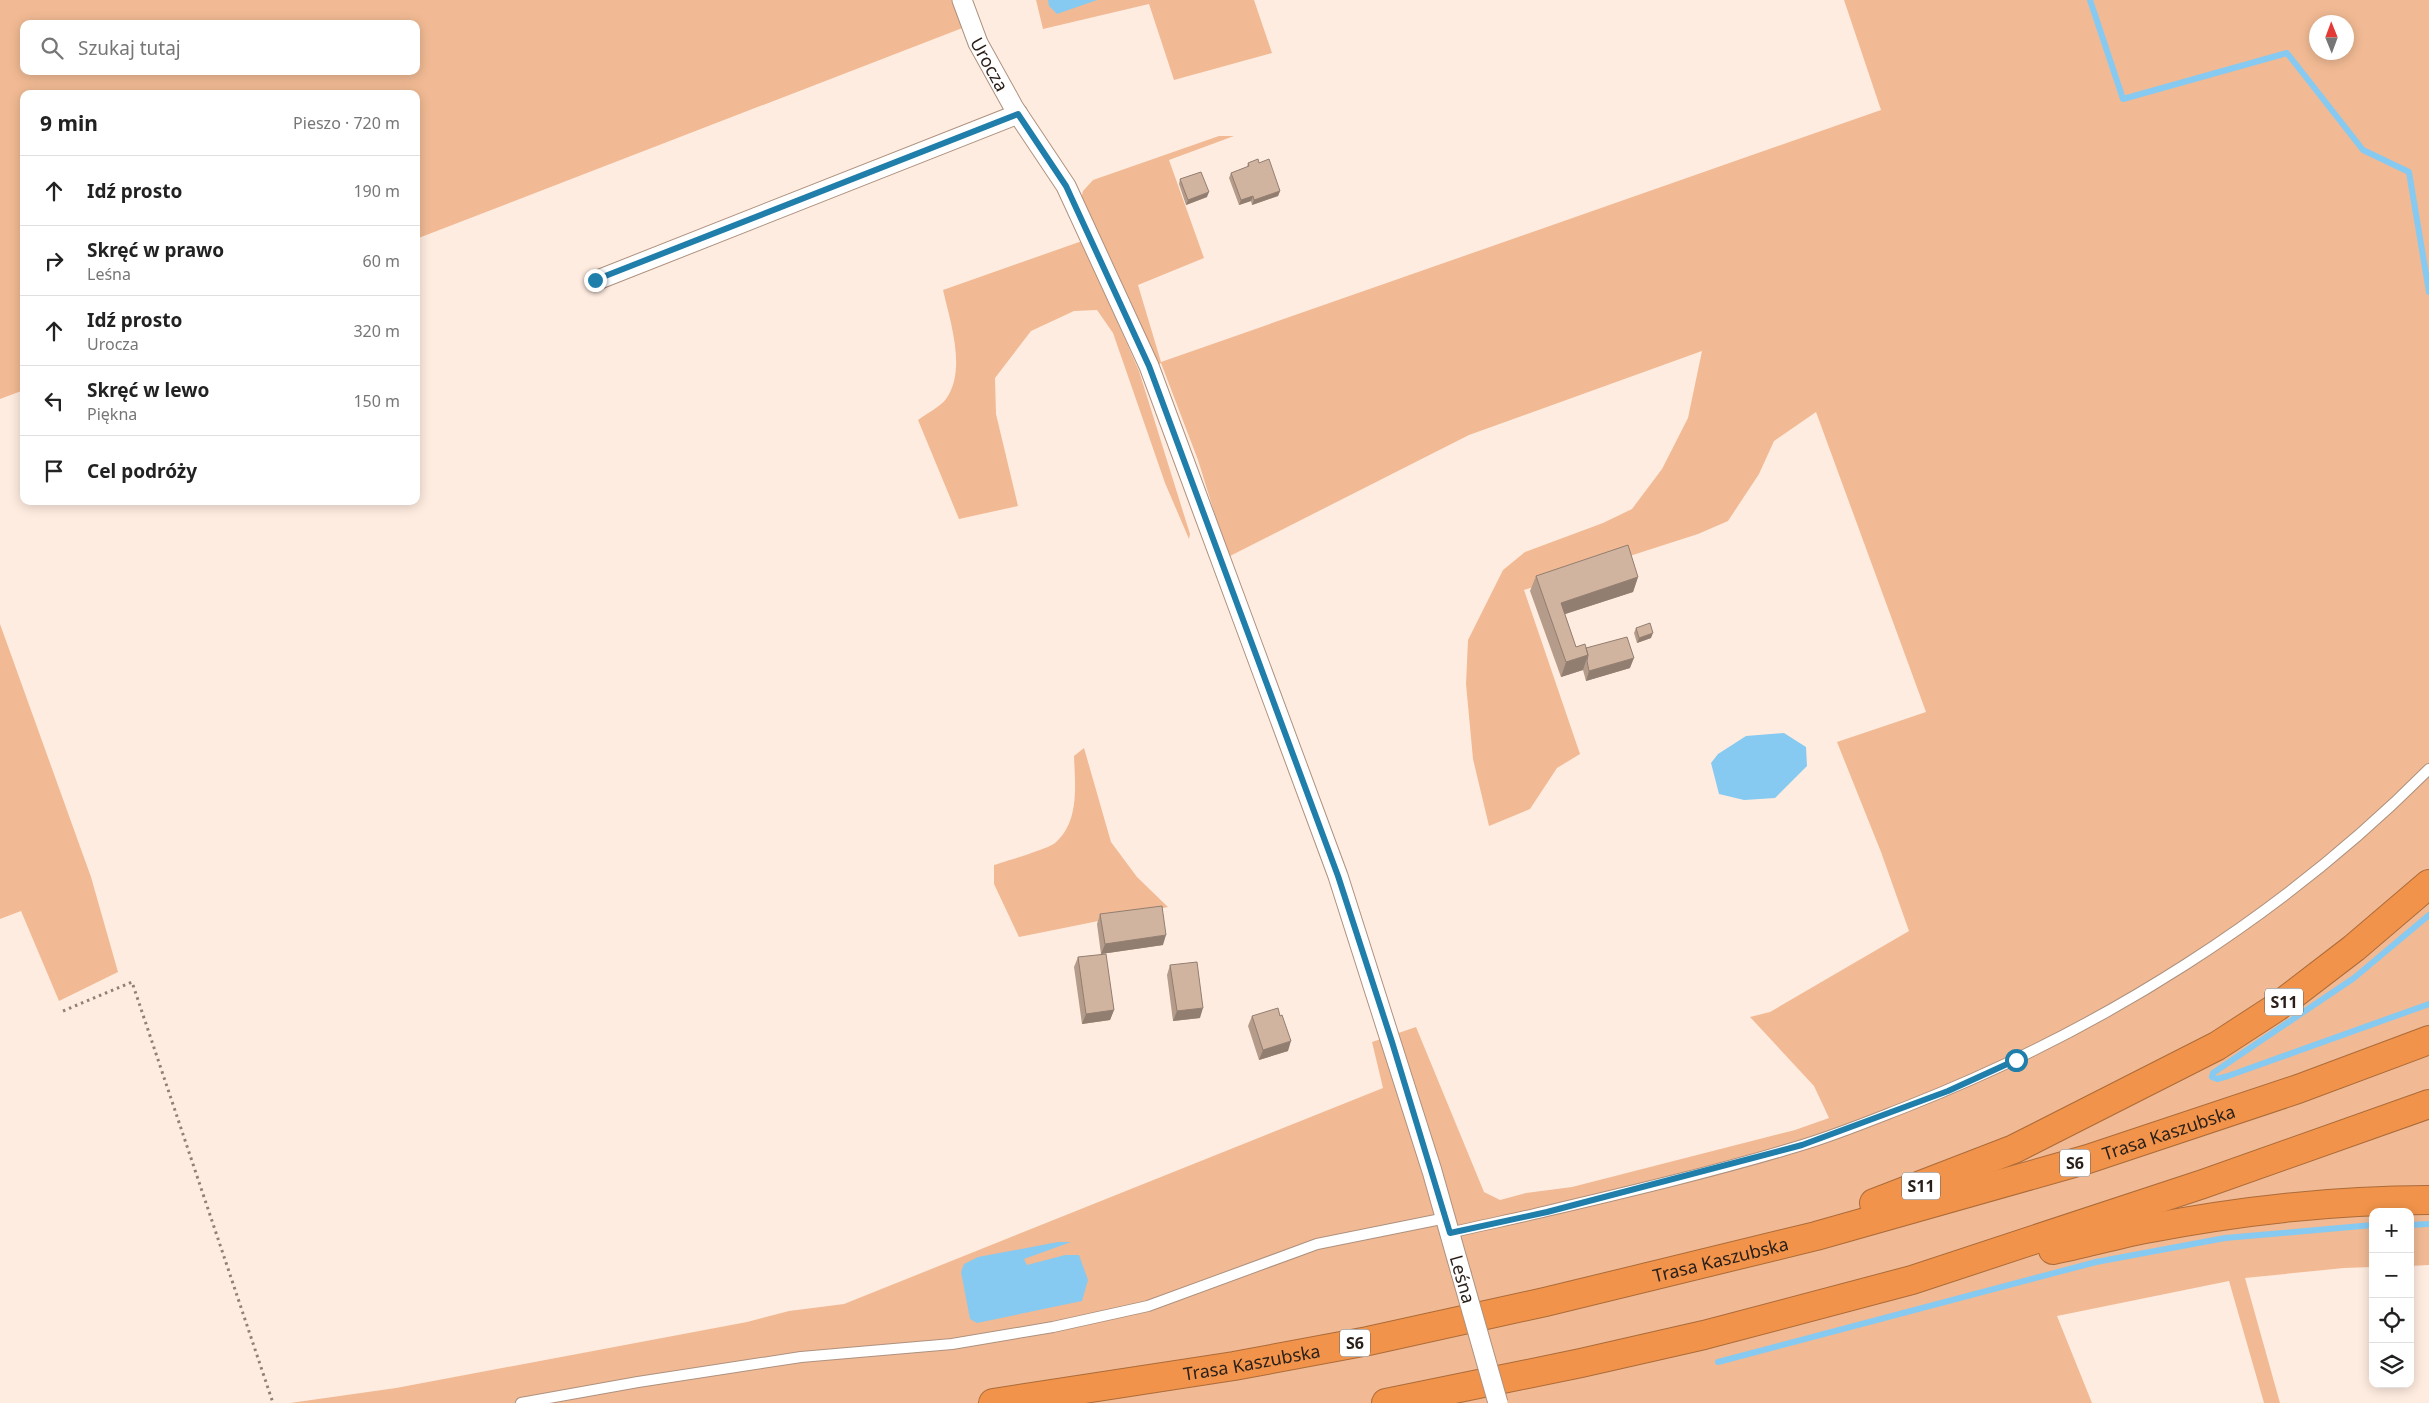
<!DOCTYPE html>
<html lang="pl">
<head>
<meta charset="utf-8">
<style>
	:root { --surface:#fff; --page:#f2f2f2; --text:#222; --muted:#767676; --line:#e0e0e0 }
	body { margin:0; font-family:"Noto Sans",sans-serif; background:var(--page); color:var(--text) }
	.controls { position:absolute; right:15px; bottom:15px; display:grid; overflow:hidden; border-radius:10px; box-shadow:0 2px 12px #0003 }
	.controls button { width:45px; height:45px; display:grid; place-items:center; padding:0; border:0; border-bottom:1px solid var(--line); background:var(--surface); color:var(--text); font:25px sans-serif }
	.compass { position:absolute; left:2309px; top:15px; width:45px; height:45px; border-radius:50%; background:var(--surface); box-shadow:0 2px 12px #0003; rotate:359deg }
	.stop { position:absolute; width:15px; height:15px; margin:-11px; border:4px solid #207eab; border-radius:50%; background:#fff }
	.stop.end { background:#207eab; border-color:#fff; box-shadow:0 1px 5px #0008 }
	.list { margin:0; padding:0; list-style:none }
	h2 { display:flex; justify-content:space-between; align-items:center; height:65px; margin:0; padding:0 20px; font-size:21px }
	h2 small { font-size:16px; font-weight:400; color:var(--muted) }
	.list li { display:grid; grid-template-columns:32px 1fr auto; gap:15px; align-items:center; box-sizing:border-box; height:70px; padding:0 20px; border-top:1px solid var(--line) }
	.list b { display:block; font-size:19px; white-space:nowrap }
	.list p { margin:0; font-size:16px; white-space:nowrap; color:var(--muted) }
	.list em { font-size:16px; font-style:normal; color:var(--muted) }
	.icon { flex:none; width:28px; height:28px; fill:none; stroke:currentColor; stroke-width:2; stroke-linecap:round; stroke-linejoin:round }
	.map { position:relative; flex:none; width:2429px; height:1403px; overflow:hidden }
	.search { position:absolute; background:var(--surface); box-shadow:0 2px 12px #0003; left:20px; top:20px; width:400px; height:55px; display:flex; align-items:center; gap:12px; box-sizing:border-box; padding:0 18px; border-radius:10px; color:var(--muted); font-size:19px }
	.panel { position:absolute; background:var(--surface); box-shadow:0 2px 12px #0003; left:20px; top:90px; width:400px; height:415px; border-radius:10px }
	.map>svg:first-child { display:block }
	.green { fill:#f1ba94; fill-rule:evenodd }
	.water { fill:#86caf1 }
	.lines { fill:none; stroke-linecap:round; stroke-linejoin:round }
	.stream { stroke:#86caf1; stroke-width:6 }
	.lane-casing { stroke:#ae917e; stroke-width:12 }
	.street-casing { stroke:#ae917e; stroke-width:21 }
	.highway-casing { stroke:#ac6b39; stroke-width:30 }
	.path { stroke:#908178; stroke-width:3; stroke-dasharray:2.5 4; stroke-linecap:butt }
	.lane { stroke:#fff; stroke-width:10 }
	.street { stroke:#fff; stroke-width:19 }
	.highway { stroke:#f1934a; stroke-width:28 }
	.street-bridge-casing { stroke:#ae917e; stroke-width:21; stroke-linecap:butt }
	.street-bridge { stroke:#fff; stroke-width:19 }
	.wall { fill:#b49b8a }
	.shaded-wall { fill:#927e70 }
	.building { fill:#d1b4a0; stroke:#927e70 }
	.route { stroke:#207eab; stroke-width:6 }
	.labels { text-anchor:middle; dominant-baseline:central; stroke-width:4; stroke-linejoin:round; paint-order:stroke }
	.shield { fill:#fff; stroke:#6b635e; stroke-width:1 }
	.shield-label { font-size:16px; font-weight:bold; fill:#2b2019 }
	.street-label { font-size:18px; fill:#2b2019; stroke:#fff }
</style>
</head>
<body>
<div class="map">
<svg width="2429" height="1403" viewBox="0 0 2429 1403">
	<rect width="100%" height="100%" fill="#ffece0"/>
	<path class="green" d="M 0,0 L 953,0 L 965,27 L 416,239 L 416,94 L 24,94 L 24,390 L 0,399 ZM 24,24 L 416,24 L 416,71 L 24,71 Z
		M 1036,0 L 1254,0 L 1272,53 L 1174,80 L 1149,4 L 1043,29 Z
		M 1844,0 L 2429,0 L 2429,1265 L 2410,1266 L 2410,1212 L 2373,1212 L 2373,1267 L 2344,1268 L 2245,1278 L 2280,1403 L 2264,1403 L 2229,1281 L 2057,1316 L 2092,1403 L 290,1403 L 396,1388 L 747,1322 L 789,1311 L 844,1304 L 1383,1088 L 1372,1042 L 1416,1027 L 1484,1192 L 1500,1200 L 1526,1193 L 1572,1187 L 1795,1130 L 1829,1118 L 1814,1086 L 1750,1017 L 1770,1012 L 1909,931 L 1881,852 L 1837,742 L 1926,712 L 1816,412 L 1774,441 L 1759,474 L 1728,521 L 1698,534 L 1524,590 L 1580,754 L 1557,768 L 1530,809 L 1489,826 L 1473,759 L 1466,684 L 1468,640 L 1503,570 L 1525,552 L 1603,523 L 1632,509 L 1662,469 L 1688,418 L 1702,351 L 1469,435 L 1228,557 L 1198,460 L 1161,363 L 1154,367 L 1080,203 L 1083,191 L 1093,180 L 1219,136 L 1234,136 L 1169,160 L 1204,258 L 1138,285 L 1161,362 L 1881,110 ZM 2316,22 L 2346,22 L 2346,52 L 2316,52 Z
		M 1082,241 L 1139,371 L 1190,534 L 1189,539 L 1165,483 L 1113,333 L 1097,310 L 1074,311 L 1031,331 L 995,378 L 996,414 L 1018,506 L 959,519 L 918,420 C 926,414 940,407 946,399 C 967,370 950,321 943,290 Z
		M 0,624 L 91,877 L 118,972 L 59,1001 L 21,911 L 0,919 Z
		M 1084,748 L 1111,842 L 1137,877 L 1168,907 L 1019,937 L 994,884 L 994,865 C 1006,861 1048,849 1055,843 C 1080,822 1075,784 1074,756 Z"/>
	<path class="water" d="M 1048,0 L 1097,0 L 1057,14 L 1049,6 Z
		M 1784,733 L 1806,747 L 1807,766 L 1775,798 L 1744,800 L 1719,794 L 1711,763 L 1718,754 L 1746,736 Z
		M 1058,1242 L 1071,1242 L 1024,1259 L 1027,1265 L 1065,1255 L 1079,1255 L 1088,1280 L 1082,1301 L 977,1323 L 970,1319 L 961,1272 L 964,1264 L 978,1257 Z"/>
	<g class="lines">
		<path class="stream" d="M 2090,0 L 2123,99 L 2287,53 L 2363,150 L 2409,172 L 2429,292
			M 2429,915 L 2354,978 L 2213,1073 L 2212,1077 L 2217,1079 L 2228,1076 L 2429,1004
			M 2410,1225 L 2429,1224
			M 1718,1362 L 2096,1262 L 2225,1238 L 2373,1225"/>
		<g class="lane-casing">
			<path id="lane" d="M 1450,1233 C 1482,1225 1515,1219 1547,1211 C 1632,1191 1716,1171 1799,1146 C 1836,1135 1872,1120 1908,1106 C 2101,1030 2283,916 2429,769
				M 521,1403 L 638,1382 L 801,1357 L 952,1344 L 1053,1327 L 1148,1306 L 1317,1244 L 1446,1218"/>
		</g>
		<g class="street-casing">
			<g id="street">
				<path id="s1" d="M 962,0 L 978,43 L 1014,108 L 1066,186 L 1149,366 L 1338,876 L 1432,1171 L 1461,1273"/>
				<path d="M 595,281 L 1018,114"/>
			</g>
		</g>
		<g class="highway-casing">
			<g id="highway">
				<path d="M 1874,1203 L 2014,1149 L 2217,1046 L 2277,1007 L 2354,948 L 2429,884"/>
				<path d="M 2053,1250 C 2084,1244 2114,1235 2145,1229 C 2238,1211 2334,1200 2429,1200"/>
				<path id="s2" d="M 993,1403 L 1234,1366 L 1368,1341 L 1545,1302 L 1816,1236 L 2088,1159 L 2298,1089 L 2429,1040"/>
				<path d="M 1386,1403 L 1581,1363 L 1704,1335 L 1912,1280 L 2203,1184 L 2429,1104"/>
			</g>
		</g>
		<path class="path" d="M 63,1011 L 132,982 L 273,1403"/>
		<use href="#lane" class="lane"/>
		<use href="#street" class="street"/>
		<use href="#highway" class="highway"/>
		<g class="street-bridge-casing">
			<path id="street-bridge" d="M 1461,1273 L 1498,1403"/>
		</g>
		<use href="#street-bridge" class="street-bridge"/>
	</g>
	<path class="wall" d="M 1248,163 L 1259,163 L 1280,191 L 1278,196 L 1252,205 L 1251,201 L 1239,205 L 1229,178 L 1231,173 L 1247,167 Z
		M 1180,179 L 1207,197 L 1186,205 L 1179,184 Z
		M 1536,576 L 1638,577 L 1633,592 L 1565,614 L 1576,647 L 1586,648 L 1630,668 L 1586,681 L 1583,670 L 1561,677 L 1530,591 Z
		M 1636,628 L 1651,638 L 1637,643 L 1634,633 Z
		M 1100,914 L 1163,945 L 1101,954 L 1097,924 Z
		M 1078,957 L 1114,1010 L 1110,1020 L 1082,1024 L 1074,967 Z
		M 1170,965 L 1200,1018 L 1173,1021 L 1167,975 Z
		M 1252,1016 L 1288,1051 L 1259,1060 L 1248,1026 Z"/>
	<path class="shaded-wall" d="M 1280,191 L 1278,196 L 1252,205 L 1254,200 Z
		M 1209,192 L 1207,197 L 1186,205 L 1188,200 Z
		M 1253,196 L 1251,201 L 1239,205 L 1241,200 Z
		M 1638,577 L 1633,592 L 1556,617 L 1561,603 Z
		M 1653,633 L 1651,638 L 1637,643 L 1639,638 Z
		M 1588,655 L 1583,670 L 1561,677 L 1566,662 Z
		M 1634,658 L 1630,668 L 1586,681 L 1589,671 Z
		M 1166,935 L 1163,945 L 1101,954 L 1105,944 Z
		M 1203,1008 L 1200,1018 L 1173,1021 L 1177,1011 Z
		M 1114,1010 L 1110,1020 L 1082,1024 L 1086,1014 Z
		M 1291,1041 L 1288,1051 L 1259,1060 L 1263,1050 Z"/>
	<path class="building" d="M 1258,159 L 1259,163 L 1269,159 L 1280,191 L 1254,200 L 1253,196 L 1241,200 L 1231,173 L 1249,166 L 1248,163 Z
		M 1201,172 L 1209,192 L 1188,200 L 1180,179 Z
		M 1628,545 L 1638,577 L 1561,603 L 1576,647 L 1585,644 L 1588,655 L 1566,662 L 1536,576 Z
		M 1650,623 L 1653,633 L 1639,638 L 1636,628 Z
		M 1627,637 L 1634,658 L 1589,671 L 1587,661 L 1588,655 L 1586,648 Z
		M 1162,906 L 1166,935 L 1105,944 L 1100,914 Z
		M 1106,954 L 1114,1010 L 1086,1014 L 1078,957 Z
		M 1197,962 L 1203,1008 L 1177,1011 L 1170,965 Z
		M 1278,1008 L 1280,1016 L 1282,1015 L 1291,1041 L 1263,1050 L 1252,1016 Z"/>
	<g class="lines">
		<path class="route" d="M 595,280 L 1018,114 L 1066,186 L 1149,366 L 1338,876 L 1392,1042 L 1450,1233 L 1547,1212 L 1802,1145 L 1948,1091 L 2016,1060"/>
	</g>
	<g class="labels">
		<g class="shield">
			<rect x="2265" y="988.5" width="38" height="27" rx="4"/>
			<rect x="2060" y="1149.5" width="30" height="27" rx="4"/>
			<rect x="1902" y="1172.5" width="38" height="27" rx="4"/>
			<rect x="1340" y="1329.5" width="30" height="27" rx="4"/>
		</g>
		<g class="shield-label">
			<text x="2284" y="1002">S11</text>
			<text x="2075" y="1163">S6</text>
			<text x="1921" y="1186">S11</text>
			<text x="1355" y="1343">S6</text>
		</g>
		<g class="street-label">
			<text stroke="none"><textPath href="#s1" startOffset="70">Urocza</textPath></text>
			<text stroke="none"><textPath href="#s2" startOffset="1208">Trasa Kaszubska</textPath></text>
			<text stroke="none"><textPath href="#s2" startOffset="742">Trasa Kaszubska</textPath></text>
			<text transform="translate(1463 1279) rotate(74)">Leśna</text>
			<text stroke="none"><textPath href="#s2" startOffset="262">Trasa Kaszubska</textPath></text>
		</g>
	</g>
</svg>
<div class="controls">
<button>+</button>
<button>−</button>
<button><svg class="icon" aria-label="locate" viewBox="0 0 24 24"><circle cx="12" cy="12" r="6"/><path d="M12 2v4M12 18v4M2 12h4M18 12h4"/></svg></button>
<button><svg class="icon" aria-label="layers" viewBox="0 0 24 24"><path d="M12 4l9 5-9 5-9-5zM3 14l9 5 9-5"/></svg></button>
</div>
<svg class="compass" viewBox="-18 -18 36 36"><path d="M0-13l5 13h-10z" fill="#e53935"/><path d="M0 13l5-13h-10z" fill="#767676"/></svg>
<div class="stop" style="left:2016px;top:1060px"></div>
<div class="stop end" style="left:595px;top:280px"></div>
<div class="search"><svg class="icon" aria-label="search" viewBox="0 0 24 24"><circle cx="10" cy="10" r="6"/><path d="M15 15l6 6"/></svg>Szukaj tutaj</div>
<section class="panel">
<h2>9 min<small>Pieszo · 720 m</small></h2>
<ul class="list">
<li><svg class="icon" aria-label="ahead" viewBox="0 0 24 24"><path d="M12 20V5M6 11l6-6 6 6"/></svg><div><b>Idź prosto</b></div><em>190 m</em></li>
<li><svg class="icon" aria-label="right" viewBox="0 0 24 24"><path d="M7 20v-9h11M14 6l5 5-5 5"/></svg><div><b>Skręć w prawo</b><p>Leśna</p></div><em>60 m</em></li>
<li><svg class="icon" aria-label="ahead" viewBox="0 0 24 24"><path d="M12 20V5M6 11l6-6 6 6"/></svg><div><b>Idź prosto</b><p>Urocza</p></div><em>320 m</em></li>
<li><svg class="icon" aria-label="left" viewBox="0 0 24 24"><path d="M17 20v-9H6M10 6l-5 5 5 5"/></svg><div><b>Skręć w lewo</b><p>Piękna</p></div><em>150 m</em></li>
<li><svg class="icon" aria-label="arrive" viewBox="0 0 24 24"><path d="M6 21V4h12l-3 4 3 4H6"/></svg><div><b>Cel podróży</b></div></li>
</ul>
</section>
</div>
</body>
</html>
